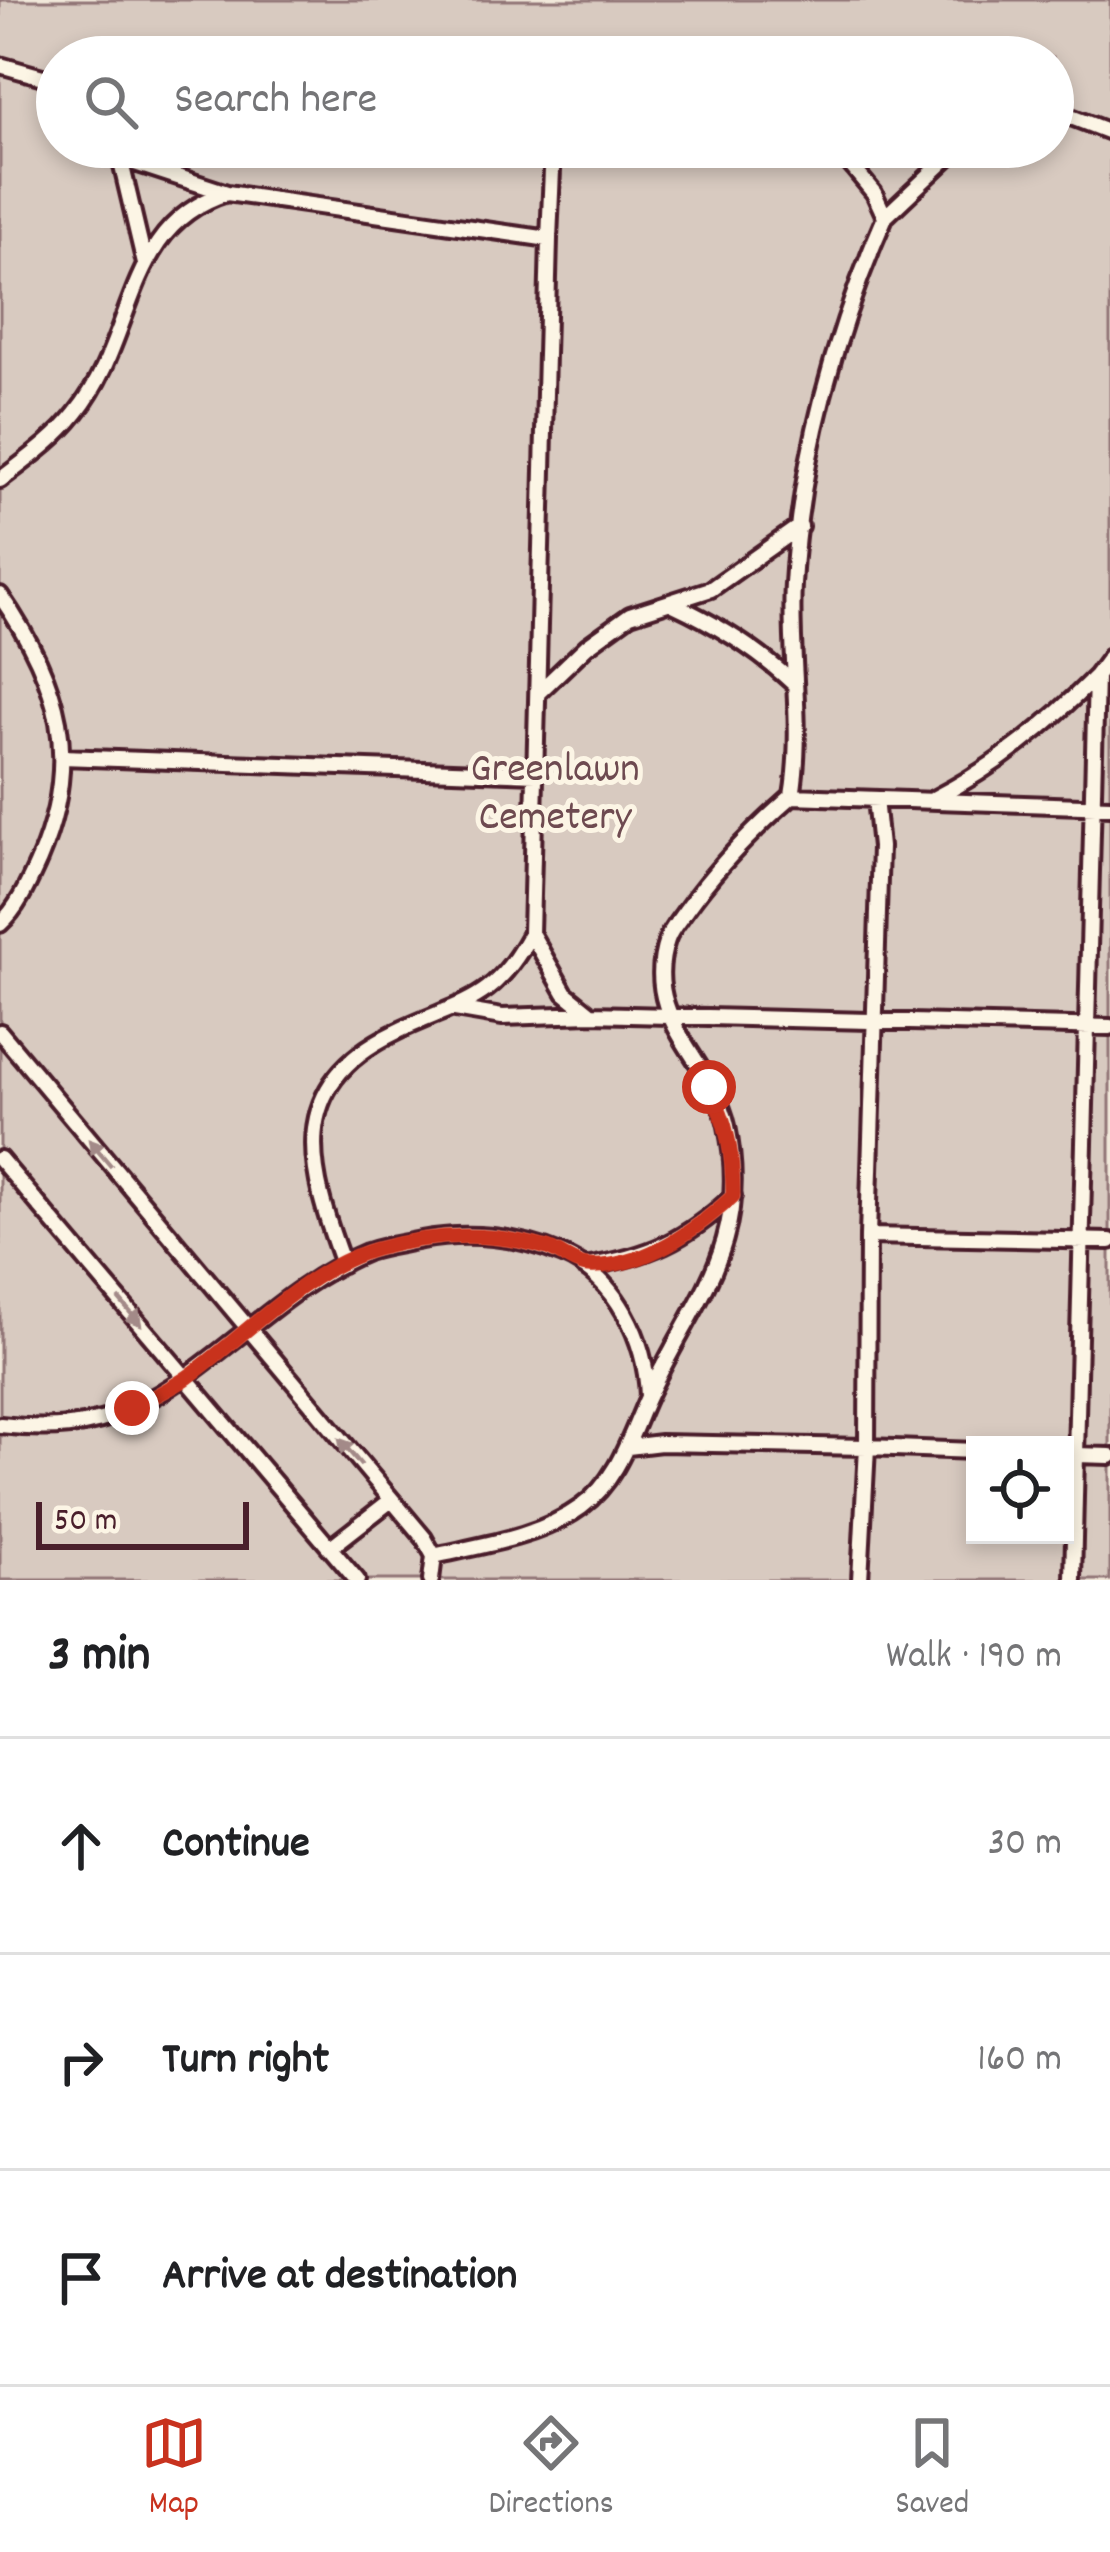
<!DOCTYPE html>
<html lang="en">
<head>
<meta charset="utf-8">
<style>
	:root { --surface:#fff; --page:#f6f6f6; --text:#202124; --muted:#757577; --line:#e0e0e0; --accent:#c8321e }
	body { margin:0; font-family:Dekko,sans-serif; background:var(--page); color:var(--text) }
	.controls { position:absolute; right:36px; bottom:36px; display:grid; overflow:hidden; border-radius:0px; box-shadow:0 6px 18px #0003 }
	.controls button { width:108px; height:108px; display:grid; place-items:center; padding:0; border:0; border-bottom:3px solid var(--line); background:var(--surface); color:var(--text); font:60px sans-serif }
	.scale { position:absolute; left:36px; bottom:30px; width:213px; box-sizing:border-box; padding-left:12px; border:6px solid #4a1f2b; border-top:0; font-size:33px; line-height:42px; white-space:nowrap; color:#4a1f2b; -webkit-text-stroke:9px #fcf5e5; paint-order:stroke }
	.stop { position:absolute; width:36px; height:36px; margin:-27px; border:9px solid #c8321e; border-radius:50%; background:#fff }
	.stop.end { background:#c8321e; border-color:#fff; box-shadow:0 3px 12px #0008 }
	.list { margin:0; padding:0; list-style:none }
	h2 { display:flex; justify-content:space-between; align-items:center; height:156px; margin:0; padding:0 48px; font-size:51px }
	h2 small { font-size:39px; font-weight:400; color:var(--muted) }
	.list li { display:grid; grid-template-columns:78px 1fr auto; gap:36px; align-items:center; box-sizing:border-box; height:216px; padding:0 48px; border-top:3px solid var(--line) }
	.list b { display:block; font-size:45px; white-space:nowrap }
	.list em { font-size:39px; font-style:normal; color:var(--muted) }
	.icon { flex:none; width:66px; height:66px; fill:none; stroke:currentColor; stroke-width:2; stroke-linecap:round; stroke-linejoin:round }
	.map { position:relative; flex:none; width:1110px; height:1580px; overflow:hidden }
	.search { position:absolute; background:var(--surface); box-shadow:0 6px 18px #0003; left:36px; right:36px; top:36px; height:132px; display:flex; align-items:center; gap:30px; box-sizing:border-box; padding:0 42px; border-radius:66px; color:var(--muted); font-size:45px }
	.sheet { height:804px; background:var(--surface) }
	nav { display:flex; justify-content:space-around; align-items:center; box-sizing:border-box; height:168px; border-top:3px solid var(--line); background:var(--surface); font-size:33px; color:var(--muted) }
	nav a { display:grid; justify-items:center; gap:6px }
	nav .on { color:var(--accent) }
	.map>svg:first-child { display:block }
	.green { fill:#d8cac0; stroke:#917476; stroke-width:3; fill-rule:evenodd }
	.lines { fill:none; stroke-linecap:round; stroke-linejoin:round }
	.service-casing { stroke:#4a1f2b; stroke-width:22 }
	.service { stroke:#fcf5e5; stroke-width:14 }
	.oneway { fill:#a38a88 }
	.route { stroke:#c8321e; stroke-width:15 }
	.labels { text-anchor:middle; dominant-baseline:central; stroke-width:10; stroke-linejoin:round; paint-order:stroke }
	.park-label { font-size:42px; fill:#6e4a50; stroke:#fcf5e5 }
</style>
</head>
<body>
<div class="map">
<svg width="1110" height="1580" viewBox="0 0 1110 1580">
	<rect width="100%" height="100%" fill="#f1e8da"/>
	<filter id="ink" filterUnits="userSpaceOnUse"><feTurbulence type="fractalNoise" baseFrequency=".00833" numOctaves="2"/><feDisplacementMap in="SourceGraphic" scale="24" xChannelSelector="R" yChannelSelector="G"/><feConvolveMatrix kernelMatrix="1 2 1 2 8 2 1 2 1" color-interpolation-filters="sRGB"/></filter>
	<g filter="url(#ink)">
		<path class="green" d="M 0,0 L 1110,0 L 1110,1580 L 0,1580 ZM 57,57 L 1053,57 L 1053,147 L 57,147 ZM 975,1445 L 1065,1445 L 1065,1535 L 975,1535 Z"/>
		<g class="lines">
			<g class="service-casing">
				<path id="service" d="M 0,65 L 57,81
					M 1053,115 L 1071,117 L 1110,132
					M 113,147 L 120,158 L 227,193
					M 120,158 L 145,264
					M 885,217 L 959,147
					M 549,239 L 553,147
					M 0,480 C 26,460 56,439 76,413 C 137,338 123,225 227,193 L 549,239 L 531,933 L 565,993 L 591,1014 L 1110,1027
					M 0,595 C 60,682 82,759 39,860 C 29,882 18,908 0,924
					M 673,604 C 718,625 757,649 794,684
					M 539,692 L 587,646 L 630,615 L 711,589 L 800,526
					M 62,757 L 536,774
					M 792,796 C 804,726 789,654 793,584 C 800,459 835,331 885,217 L 874,193 L 836,147
					M 935,798 C 997,766 1047,725 1096,676
					M 875,799 L 880,847 L 868,1236 L 867,1447 L 975,1451
					M 455,1009 L 502,1017 L 591,1014
					M 0,1032 L 424,1538 L 434,1556 L 431,1580
					M 0,1159 L 357,1580
					M 868,1236 L 1110,1241
					M 343,1264 C 309,1171 284,1086 394,1033 C 461,1000 492,1006 531,933
					M 584,1267 C 648,1257 685,1241 733,1196
					M 0,1425 C 47,1430 89,1429 133,1408 C 218,1367 279,1288 367,1252 C 384,1246 403,1244 421,1240 C 467,1231 519,1236 563,1255 C 617,1278 646,1341 648,1396
					M 628,1447 L 661,1443 L 867,1447 L 860,1580
					M 1065,1455 L 1076,1455 L 1096,676 L 1110,657
					M 331,1547 L 390,1501
					M 434,1556 C 482,1545 540,1537 581,1507 C 617,1481 630,1437 647,1399 C 693,1299 752,1247 727,1126 C 713,1060 640,1019 667,940 C 670,930 680,919 686,910 C 717,866 752,831 792,796 L 1110,807
					M 1073,1580 L 1076,1455 L 1110,1456"/>
			</g>
			<use href="#service" class="service"/>
		</g>
		<defs><path id="oneway-solid" d="M-6-.8H1V-3.2L6.5 0L1 3.2V.8H-6Z" transform="scale(3)"/></defs>
		<g class="oneway">
			<use href="#oneway-solid" transform="translate(100 1153) rotate(-130)"/>
			<use href="#oneway-solid" transform="translate(130 1312) rotate(50)"/>
			<use href="#oneway-solid" transform="translate(350 1452) rotate(-130)"/>
		</g>
	</g>
	<g class="lines" filter="url(#ink)">
		<path class="route" d="M 132,1408 C 150,1398 171,1389 188,1377 C 245,1336 307,1268 376,1249 C 432,1234 491,1231 547,1248 C 560,1252 576,1266 588,1266 C 642,1269 696,1230 733,1196 C 733,1155 728,1123 709,1087"/>
	</g>
	<g class="labels">
		<g class="park-label">
			<text x="555" y="772">Greenlawn<tspan x="555" dy="48">Cemetery</tspan></text>
		</g>
	</g>
</svg>
<div class="controls">
<button><svg class="icon" aria-label="locate" viewBox="0 0 24 24"><circle cx="12" cy="12" r="6"/><path d="M12 2v4M12 18v4M2 12h4M18 12h4"/></svg></button>
</div>
<div class="scale">50 m</div>
<div class="stop" style="left:709px;top:1087px"></div>
<div class="stop end" style="left:132px;top:1408px"></div>
<div class="search"><svg class="icon" aria-label="search" viewBox="0 0 24 24"><circle cx="10" cy="10" r="6"/><path d="M15 15l6 6"/></svg>Search here</div>
</div>
<section class="sheet">
<h2>3 min<small>Walk · 190 m</small></h2>
<ul class="list">
<li><svg class="icon" aria-label="ahead" viewBox="0 0 24 24"><path d="M12 20V5M6 11l6-6 6 6"/></svg><div><b>Continue</b></div><em>30 m</em></li>
<li><svg class="icon" aria-label="right" viewBox="0 0 24 24"><path d="M7 20v-9h11M14 6l5 5-5 5"/></svg><div><b>Turn right</b></div><em>160 m</em></li>
<li><svg class="icon" aria-label="arrive" viewBox="0 0 24 24"><path d="M6 21V4h12l-3 4 3 4H6"/></svg><div><b>Arrive at destination</b></div></li>
</ul>
</section>
<nav>
<a class="on"><svg class="icon" aria-label="map" viewBox="0 0 24 24"><path d="M3 6l6-2 6 2 6-2v14l-6 2-6-2-6 2zM9 4v14M15 6v14"/></svg>Map</a>
<a><svg class="icon" aria-label="directions" viewBox="0 0 24 24"><path d="M12 3l9 9-9 9-9-9zM9 14v-3h6M13 9l2 2-2 2"/></svg>Directions</a>
<a><svg class="icon" aria-label="saved" viewBox="0 0 24 24"><path d="M7 4h10v16l-5-4-5 4z"/></svg>Saved</a>
</nav>
</body>
</html>
